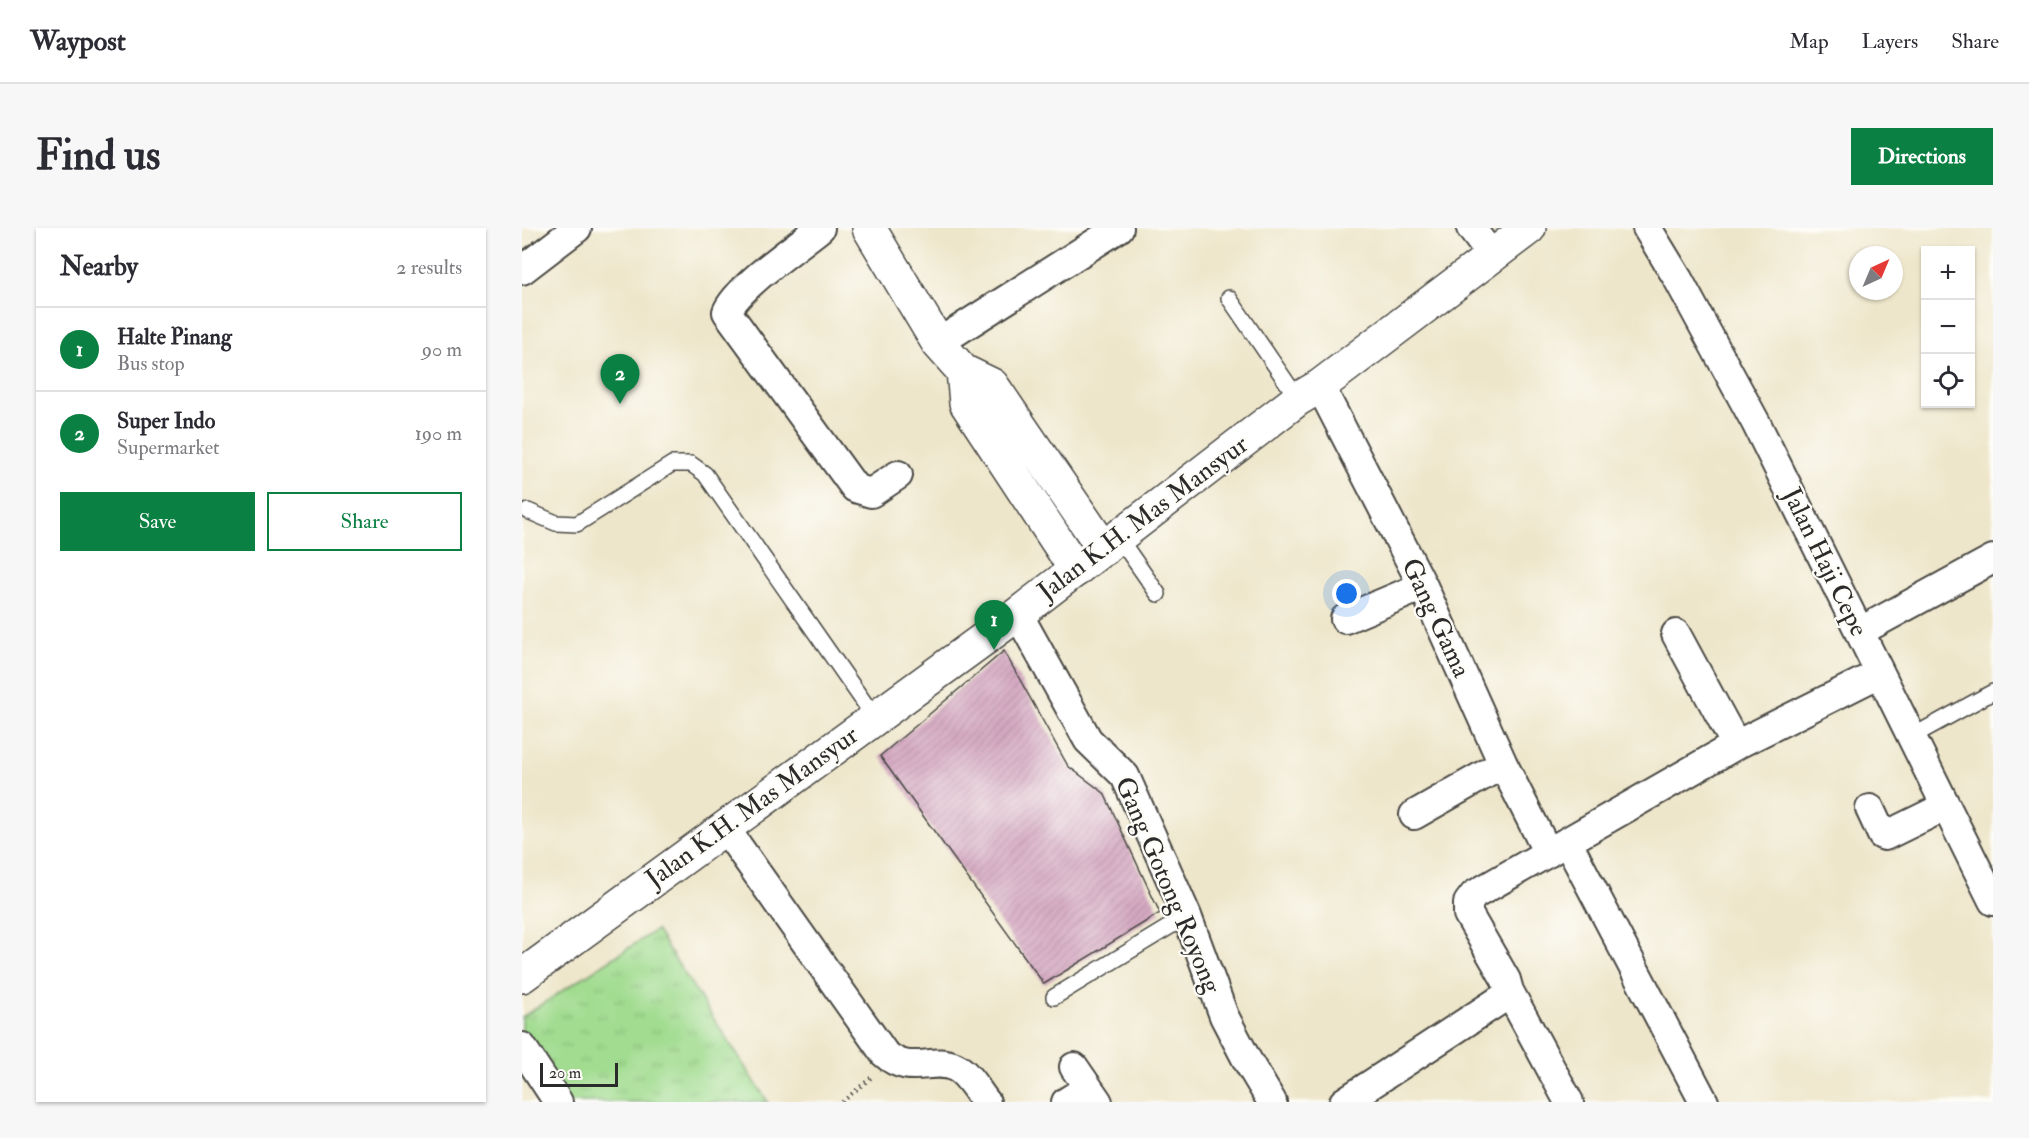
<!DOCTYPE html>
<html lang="en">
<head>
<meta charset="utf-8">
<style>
	:root { --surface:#fff; --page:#f7f7f7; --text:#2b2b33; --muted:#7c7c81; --line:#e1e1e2; --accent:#0b8043 }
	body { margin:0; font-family:"IM FELL Double Pica",serif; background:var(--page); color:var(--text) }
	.controls { position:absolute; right:18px; top:18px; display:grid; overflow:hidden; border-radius:0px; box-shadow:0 2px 4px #0004 }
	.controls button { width:54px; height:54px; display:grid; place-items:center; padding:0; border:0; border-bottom:2px solid var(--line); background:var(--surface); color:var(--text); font:30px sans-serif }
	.compass { position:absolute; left:1327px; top:18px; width:54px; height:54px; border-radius:50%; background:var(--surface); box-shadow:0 2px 4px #0004; rotate:44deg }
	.scale { position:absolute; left:18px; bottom:15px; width:78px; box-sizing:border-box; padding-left:6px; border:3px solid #2b2b2b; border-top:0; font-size:16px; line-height:21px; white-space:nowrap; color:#2b2b2b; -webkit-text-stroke:4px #fdfcf7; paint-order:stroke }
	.you { position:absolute; left:825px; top:366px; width:21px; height:21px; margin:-15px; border:4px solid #fff; border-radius:50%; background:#1a73e8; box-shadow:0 0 0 9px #1a73e833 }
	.badge { display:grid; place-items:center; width:39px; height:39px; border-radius:50%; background:var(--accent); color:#fff; font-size:20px; font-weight:700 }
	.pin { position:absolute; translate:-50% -50px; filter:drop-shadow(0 2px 3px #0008) }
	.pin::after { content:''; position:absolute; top:32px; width:21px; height:18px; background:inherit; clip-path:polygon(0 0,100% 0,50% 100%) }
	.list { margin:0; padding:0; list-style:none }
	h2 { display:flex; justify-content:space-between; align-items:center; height:78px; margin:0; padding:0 24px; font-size:26px }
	h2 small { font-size:20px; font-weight:400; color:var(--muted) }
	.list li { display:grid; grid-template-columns:39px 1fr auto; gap:18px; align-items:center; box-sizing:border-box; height:84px; padding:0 24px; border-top:2px solid var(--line) }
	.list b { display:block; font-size:22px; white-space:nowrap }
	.list p { margin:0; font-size:20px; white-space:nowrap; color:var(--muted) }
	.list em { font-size:20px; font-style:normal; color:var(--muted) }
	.actions { display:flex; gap:12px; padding:18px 24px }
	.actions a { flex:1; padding:14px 0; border:2px solid var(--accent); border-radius:0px; text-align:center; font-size:21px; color:var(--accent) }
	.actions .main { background:var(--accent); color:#fff }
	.icon { flex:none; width:33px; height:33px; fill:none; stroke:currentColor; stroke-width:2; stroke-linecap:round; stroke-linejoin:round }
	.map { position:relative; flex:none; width:1471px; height:874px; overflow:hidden; border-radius:0px }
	header { display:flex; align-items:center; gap:36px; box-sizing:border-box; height:84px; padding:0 30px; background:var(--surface); border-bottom:2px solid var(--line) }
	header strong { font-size:28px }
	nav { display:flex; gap:33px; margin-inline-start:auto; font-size:21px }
	.intro { display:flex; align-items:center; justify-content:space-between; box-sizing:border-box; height:144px; padding:0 36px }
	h1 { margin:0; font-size:42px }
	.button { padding:15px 27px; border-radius:0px; background:var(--accent); color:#fff; font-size:21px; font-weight:700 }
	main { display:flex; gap:36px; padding:0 36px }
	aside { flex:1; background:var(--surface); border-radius:0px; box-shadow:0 2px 4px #0004 }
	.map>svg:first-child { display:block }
	.grass { fill:url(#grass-tufts); stroke:#66845e; stroke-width:1.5 }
	.building { fill:url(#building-hatch) }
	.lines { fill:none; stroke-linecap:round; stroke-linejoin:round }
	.service-casing { stroke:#484743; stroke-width:18 }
	.minor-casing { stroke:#484743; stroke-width:32 }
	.secondary-casing { stroke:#484743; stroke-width:36 }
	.primary-casing { stroke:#484743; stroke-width:36 }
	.path { stroke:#484743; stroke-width:4; stroke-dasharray:1.5 4.5; stroke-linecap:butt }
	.service { stroke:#fff; stroke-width:15 }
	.minor { stroke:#fff; stroke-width:28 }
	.secondary { stroke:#fff; stroke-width:33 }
	.primary { stroke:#fff; stroke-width:33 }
	.labels { text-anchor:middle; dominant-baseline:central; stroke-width:4.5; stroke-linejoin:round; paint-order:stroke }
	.street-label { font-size:26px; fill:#2b2b2b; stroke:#fdfcf7 }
</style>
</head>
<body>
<header>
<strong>Waypost</strong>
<nav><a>Map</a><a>Layers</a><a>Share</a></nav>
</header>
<div class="intro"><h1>Find us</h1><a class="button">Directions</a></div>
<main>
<aside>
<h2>Nearby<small>2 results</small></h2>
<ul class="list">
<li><span class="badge">1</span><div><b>Halte Pinang</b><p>Bus stop</p></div><em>90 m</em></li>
<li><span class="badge">2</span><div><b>Super Indo</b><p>Supermarket</p></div><em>190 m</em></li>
</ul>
<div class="actions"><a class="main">Save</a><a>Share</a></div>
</aside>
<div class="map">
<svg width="1471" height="874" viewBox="0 0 1471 874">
	<defs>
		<pattern id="grass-tufts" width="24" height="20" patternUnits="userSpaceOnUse" patternTransform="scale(1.5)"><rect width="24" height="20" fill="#a1dc90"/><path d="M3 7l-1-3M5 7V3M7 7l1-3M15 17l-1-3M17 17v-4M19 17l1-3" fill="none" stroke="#8bbd7c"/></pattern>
		<pattern id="building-hatch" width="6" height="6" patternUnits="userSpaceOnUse" patternTransform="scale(1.5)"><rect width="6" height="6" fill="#cf9bba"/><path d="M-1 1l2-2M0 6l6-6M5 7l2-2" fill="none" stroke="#a87f97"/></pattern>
	</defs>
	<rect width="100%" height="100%" fill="#fdfcf7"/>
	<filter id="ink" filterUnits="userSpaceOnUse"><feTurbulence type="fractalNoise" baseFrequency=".0167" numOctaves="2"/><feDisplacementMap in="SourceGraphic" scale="12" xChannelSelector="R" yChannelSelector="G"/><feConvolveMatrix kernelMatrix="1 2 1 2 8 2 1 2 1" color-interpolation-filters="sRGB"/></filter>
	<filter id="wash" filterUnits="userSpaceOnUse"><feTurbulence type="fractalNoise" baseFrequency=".008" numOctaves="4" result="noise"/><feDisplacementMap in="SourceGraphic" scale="24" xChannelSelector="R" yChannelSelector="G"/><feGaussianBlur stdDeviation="1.35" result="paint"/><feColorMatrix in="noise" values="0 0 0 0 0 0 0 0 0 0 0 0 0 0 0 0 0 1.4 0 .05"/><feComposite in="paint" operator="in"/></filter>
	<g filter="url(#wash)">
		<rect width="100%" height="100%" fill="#eee6ca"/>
		<path class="grass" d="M 134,702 L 246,874 L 44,874 L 0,807 L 0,789 Z"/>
		<g id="blocks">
			<path class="building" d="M 482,423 L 546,538 L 582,565 L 638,685 L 522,756 L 358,528 Z"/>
		</g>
	</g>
	<g filter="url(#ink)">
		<use href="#blocks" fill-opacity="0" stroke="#484743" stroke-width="1.5"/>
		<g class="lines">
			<g class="service-casing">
				<path id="service" d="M 707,70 L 776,171
					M 6,283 L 34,295 L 55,296 L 150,236 L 169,236 L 183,246 L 353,490
					M 597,310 L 636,366
					M 1389,509 L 1471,464
					M 532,769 L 665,688"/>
			</g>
			<g class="minor-casing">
				<path id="minor" d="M 298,0 C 275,19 215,59 205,84 L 333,260 L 349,265 L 376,247
					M 949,0 L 970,28
					M 1125,0 L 1156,51 L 1234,195 L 1471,673
					M 0,42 L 55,0
					M 416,115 L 597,0
					M 798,158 L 901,358 L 981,536 L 1026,625
					M 496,386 L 566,512 L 603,548 L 665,688 L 702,788 L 725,832 L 750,874
					M 823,391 L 901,358
					M 1337,404 L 1471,331
					M 1154,406 L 1214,517
					M 1348,581 L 1360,607 L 1363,608 L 1424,578
					M 892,587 L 981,536
					M 203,600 L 362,825 C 388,849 409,828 433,839 C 446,845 455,863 464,874
					M 1046,615 L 1182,874
					M 987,763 L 1047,874
					M 0,819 L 36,874
					M 552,839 L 576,874
					M 544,874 L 566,860
					M 822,874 L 981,770 L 987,763 L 984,752 L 946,686 L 946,675 L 952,667 L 1214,517 L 1358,445"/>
			</g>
			<g class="secondary-casing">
				<path id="secondary" d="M 347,0 L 416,115 L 441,143 L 470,157 L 582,321
					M 441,143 L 444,175 L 554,342"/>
			</g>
			<g class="primary-casing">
				<path id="primary" d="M 0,748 L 496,386 L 776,171 L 798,158 L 1007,0"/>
			</g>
			<path class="path" d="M 320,874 L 351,848"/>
			<use href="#service" class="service"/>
			<use href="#minor" class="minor"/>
			<use href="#secondary" class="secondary"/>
			<use href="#primary" class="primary"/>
		</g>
	</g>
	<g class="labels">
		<g class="street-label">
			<text transform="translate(621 290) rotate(-37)">Jalan K.H. Mas Mansyur</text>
			<text transform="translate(1303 334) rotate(64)">Jalan Haji Cepe</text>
			<text transform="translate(914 390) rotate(65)">Gang Gama</text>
			<text transform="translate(230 579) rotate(-36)">Jalan K.H. Mas Mansyur</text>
			<text transform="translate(646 657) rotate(67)">Gang Gotong Royong</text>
		</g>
	</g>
</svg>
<div class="controls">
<button>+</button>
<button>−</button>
<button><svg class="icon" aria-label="locate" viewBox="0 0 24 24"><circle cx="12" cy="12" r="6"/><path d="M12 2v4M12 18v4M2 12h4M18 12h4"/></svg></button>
</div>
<svg class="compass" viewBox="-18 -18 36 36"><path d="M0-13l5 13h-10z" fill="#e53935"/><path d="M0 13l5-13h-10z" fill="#7c7c81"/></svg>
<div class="scale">20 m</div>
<div class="you"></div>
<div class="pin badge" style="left:472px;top:422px">1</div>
<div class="pin badge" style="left:98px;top:176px">2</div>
</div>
</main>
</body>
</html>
